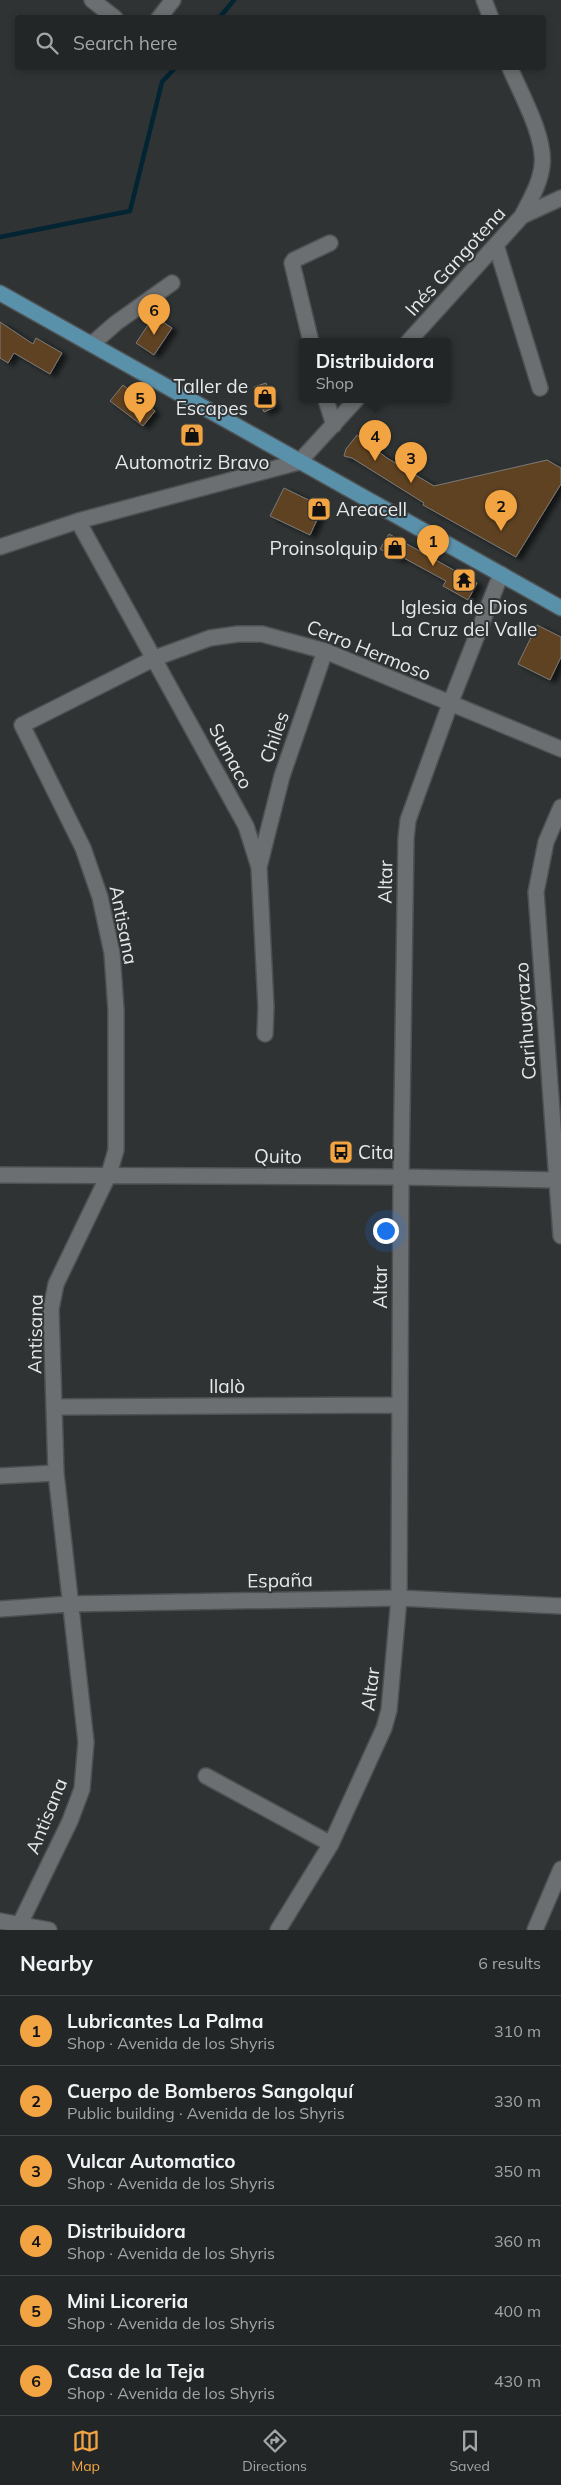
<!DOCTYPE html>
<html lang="en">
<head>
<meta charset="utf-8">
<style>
	:root { --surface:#232627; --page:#2f3233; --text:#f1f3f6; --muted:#a3a5a7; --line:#404344; --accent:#f3a442 }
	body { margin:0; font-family:Mulish,sans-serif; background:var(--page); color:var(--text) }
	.you { position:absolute; left:385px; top:1230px; width:18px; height:18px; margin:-12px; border:4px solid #fff; border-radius:50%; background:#1a73e8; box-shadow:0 0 0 8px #1a73e833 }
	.badge { display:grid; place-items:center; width:32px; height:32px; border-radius:50%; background:var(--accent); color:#111; font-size:16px; font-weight:700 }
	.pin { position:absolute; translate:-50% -41px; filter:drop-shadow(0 1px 2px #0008) }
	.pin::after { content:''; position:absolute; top:26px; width:18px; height:15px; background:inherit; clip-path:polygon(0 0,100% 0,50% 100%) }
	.popup { position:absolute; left:299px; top:338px; width:152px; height:65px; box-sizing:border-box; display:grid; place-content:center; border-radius:5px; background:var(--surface); filter:drop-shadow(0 1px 4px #0005); font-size:16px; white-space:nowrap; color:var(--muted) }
	.popup b { font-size:19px; color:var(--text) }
	.popup::after { content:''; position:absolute; left:50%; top:100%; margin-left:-10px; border:10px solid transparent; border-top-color:var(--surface) }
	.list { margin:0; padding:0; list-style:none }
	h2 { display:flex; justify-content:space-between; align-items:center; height:65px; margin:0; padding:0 20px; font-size:21px }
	h2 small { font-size:16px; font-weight:400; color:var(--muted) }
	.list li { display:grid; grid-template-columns:32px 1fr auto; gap:15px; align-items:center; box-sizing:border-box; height:70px; padding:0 20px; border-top:1px solid var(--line) }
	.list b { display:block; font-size:19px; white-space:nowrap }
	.list p { margin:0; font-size:16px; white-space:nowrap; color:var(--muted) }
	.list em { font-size:16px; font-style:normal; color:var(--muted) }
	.icon { flex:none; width:28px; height:28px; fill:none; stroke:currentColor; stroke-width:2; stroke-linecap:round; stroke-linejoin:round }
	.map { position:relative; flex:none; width:561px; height:1930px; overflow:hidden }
	.search { position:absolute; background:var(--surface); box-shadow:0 2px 8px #0003; left:15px; right:15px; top:15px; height:55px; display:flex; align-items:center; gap:12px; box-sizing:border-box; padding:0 18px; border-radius:5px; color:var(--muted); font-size:19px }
	.sheet { height:485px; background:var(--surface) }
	nav { display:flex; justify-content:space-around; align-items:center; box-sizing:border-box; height:70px; border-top:1px solid var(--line); background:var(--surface); font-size:14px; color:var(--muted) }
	nav a { display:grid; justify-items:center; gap:2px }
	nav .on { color:var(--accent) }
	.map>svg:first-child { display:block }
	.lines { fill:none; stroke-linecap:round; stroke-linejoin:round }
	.stream { stroke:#022433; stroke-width:4.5 }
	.building { fill:#5e4324; stroke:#7c7977; filter:url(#shadow) }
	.minor-casing { stroke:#4e5052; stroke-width:18 }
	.major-casing { stroke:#4e5052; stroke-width:18 }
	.minor { stroke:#6c6f71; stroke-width:15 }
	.major { stroke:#5990aa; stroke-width:15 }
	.labels { text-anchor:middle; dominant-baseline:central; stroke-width:4; stroke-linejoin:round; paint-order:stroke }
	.street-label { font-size:19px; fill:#e6e8ea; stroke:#2f3334 }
	.poi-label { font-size:19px; fill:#e6e8ea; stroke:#2f3334; text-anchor:end }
</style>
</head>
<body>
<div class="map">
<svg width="561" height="1930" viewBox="0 0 561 1930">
	<defs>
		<filter id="shadow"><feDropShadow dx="5.5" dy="3" stdDeviation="2.5" flood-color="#0009"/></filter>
	</defs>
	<rect width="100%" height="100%" fill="#2f3334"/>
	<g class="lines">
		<path class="stream" d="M 219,18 L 234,0
			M 0,237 L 130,211 L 162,82 L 175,68"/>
	</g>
	<path class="building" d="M 154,316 L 172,328 L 154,355 L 136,343 Z
		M 0,322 L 33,344 L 36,338 L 62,353 L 50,374 L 14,353 L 8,363 L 0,358 Z
		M 266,383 L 275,407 L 264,412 L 254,387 Z
		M 123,385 L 155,411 L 143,426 L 110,401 Z
		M 357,435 L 387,458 L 434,486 L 547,460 L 561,468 L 561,484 L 516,557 L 423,505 L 424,503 L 352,458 L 344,456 L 346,449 Z
		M 284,488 L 323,507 L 310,535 L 270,516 Z
		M 389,534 L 477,583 L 468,600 L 443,586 L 446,581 L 402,557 L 399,560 L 380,549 Z
		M 537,625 L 561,637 L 561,657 L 550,680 L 518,664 Z"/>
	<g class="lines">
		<g class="minor-casing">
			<path id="minor" d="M 92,0 L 115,18
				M 484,0 L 491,18
				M 159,18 L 173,0
				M 510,68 C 521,94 546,138 542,166 C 540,184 530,200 522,216
				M 496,245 L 540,388
				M 311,342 L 292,263 L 294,260 L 330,243
				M 408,342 L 522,216 L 561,198
				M 92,344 L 116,323 L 172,283
				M 326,400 L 334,425
				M 78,521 L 246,826 L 259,867 L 266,1007 L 265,1034
				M 0,547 L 78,521 L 299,462 L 356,400
				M 561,807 L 546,842 L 536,892 L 561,1236
				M 259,867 L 282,776 L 325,651
				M 0,1175 L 401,1177 L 555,1180
				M 55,1407 L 400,1405
				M 0,1476 L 56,1473
				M 0,1609 L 69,1604 L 399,1598 L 561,1606
				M 206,1776 L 331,1844
				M 0,1921 L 49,1930
				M 17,1930 L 70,1821 L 82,1789 L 86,1742 L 56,1473 L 51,1309 L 56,1284 L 109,1174 L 116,1150 L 116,1010 L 112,953 L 100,897 L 83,848 L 22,725 L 155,658 L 210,638 L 238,634 L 262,634 L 325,651 L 561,749
				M 278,1930 L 331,1844 L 384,1728 L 389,1710 L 399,1598 L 401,1177 L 406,838 L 408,820 L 450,704 L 501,574
				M 535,1930 L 561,1869"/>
		</g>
		<g class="major-casing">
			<path id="major" d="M 0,293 L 561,608"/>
		</g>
		<use href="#minor" class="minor"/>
		<use href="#major" class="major"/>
	</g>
	<defs>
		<g id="shop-square" transform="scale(1.25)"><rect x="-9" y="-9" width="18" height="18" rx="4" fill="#f3a442" stroke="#2f3334"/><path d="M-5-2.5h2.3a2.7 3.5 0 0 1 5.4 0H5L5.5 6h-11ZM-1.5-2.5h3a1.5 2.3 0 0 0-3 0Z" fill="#111"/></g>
		<g id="temple-square" transform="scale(1.25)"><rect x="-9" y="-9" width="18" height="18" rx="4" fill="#f3a442" stroke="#2f3334"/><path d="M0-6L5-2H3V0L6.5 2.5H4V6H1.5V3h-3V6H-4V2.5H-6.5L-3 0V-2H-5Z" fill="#111"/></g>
		<g id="bus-square" transform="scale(1.25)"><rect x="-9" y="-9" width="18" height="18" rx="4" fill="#f3a442" stroke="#2f3334"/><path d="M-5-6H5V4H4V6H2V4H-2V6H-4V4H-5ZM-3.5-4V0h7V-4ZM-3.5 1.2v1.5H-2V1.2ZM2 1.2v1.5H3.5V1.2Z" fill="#111"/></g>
	</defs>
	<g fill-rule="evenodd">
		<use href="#shop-square" x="265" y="397"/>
		<use href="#shop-square" x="192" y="435"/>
		<use href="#shop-square" x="319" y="509"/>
		<use href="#shop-square" x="395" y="548"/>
		<use href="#temple-square" x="464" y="580"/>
		<use href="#bus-square" x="341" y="1152"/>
	</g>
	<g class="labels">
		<g class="street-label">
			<text transform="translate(455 261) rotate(-48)">Inés Gangotena</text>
			<text transform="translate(369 650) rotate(22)">Cerro Hermoso</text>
			<text transform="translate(274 737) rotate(-71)">Chiles</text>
			<text transform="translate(231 756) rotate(62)">Sumaco</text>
			<text transform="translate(385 882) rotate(-89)">Altar</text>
			<text transform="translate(124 925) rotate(79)">Antisana</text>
			<text transform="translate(525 1021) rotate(-94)">Carihuayrazo</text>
			<text transform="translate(278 1156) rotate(1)">Quito</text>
			<text transform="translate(380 1287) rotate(-90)">Altar</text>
			<text transform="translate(35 1334) rotate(-89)">Antisana</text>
			<text x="227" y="1386">Ilalò</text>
			<text transform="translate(280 1580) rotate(-1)">España</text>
			<text transform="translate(370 1689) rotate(-83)">Altar</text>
			<text transform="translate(46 1816) rotate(-68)">Antisana</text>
		</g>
		<g class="poi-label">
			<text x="248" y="386">Taller de<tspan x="248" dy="22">Escapes</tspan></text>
			<text x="192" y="462" text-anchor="middle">Automotriz Bravo</text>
			<text x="336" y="509" text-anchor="start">Areacell</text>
			<text x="378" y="548">Proinsolquip</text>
			<text x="464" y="607" text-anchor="middle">Iglesia de Dios<tspan x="464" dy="22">La Cruz del Valle</tspan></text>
			<text x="358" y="1152" text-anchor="start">Cita</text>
		</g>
	</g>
</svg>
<div class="you"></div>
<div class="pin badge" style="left:433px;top:566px">1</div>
<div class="pin badge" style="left:501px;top:531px">2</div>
<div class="pin badge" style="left:411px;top:483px">3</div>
<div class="pin badge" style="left:375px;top:461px">4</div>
<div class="popup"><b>Distribuidora</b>Shop</div>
<div class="pin badge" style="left:140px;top:423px">5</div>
<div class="pin badge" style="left:154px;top:335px">6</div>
<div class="search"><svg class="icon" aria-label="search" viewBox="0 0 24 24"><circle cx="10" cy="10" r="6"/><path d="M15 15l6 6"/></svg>Search here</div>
</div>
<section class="sheet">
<h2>Nearby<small>6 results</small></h2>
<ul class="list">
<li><span class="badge">1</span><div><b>Lubricantes La Palma</b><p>Shop · Avenida de los Shyris</p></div><em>310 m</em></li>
<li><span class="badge">2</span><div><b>Cuerpo de Bomberos Sangolquí</b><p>Public building · Avenida de los Shyris</p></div><em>330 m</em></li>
<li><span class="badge">3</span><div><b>Vulcar Automatico</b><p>Shop · Avenida de los Shyris</p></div><em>350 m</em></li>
<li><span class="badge">4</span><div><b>Distribuidora</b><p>Shop · Avenida de los Shyris</p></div><em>360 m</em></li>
<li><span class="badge">5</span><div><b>Mini Licoreria</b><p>Shop · Avenida de los Shyris</p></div><em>400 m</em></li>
<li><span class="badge">6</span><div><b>Casa de la Teja</b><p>Shop · Avenida de los Shyris</p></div><em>430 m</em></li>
</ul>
</section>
<nav>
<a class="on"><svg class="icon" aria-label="map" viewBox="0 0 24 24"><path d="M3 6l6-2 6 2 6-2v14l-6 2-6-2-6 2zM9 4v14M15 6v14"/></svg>Map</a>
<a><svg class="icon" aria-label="directions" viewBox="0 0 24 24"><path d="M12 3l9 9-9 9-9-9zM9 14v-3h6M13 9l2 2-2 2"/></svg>Directions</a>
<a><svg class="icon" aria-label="saved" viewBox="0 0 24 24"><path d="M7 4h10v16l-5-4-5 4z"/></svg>Saved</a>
</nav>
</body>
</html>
